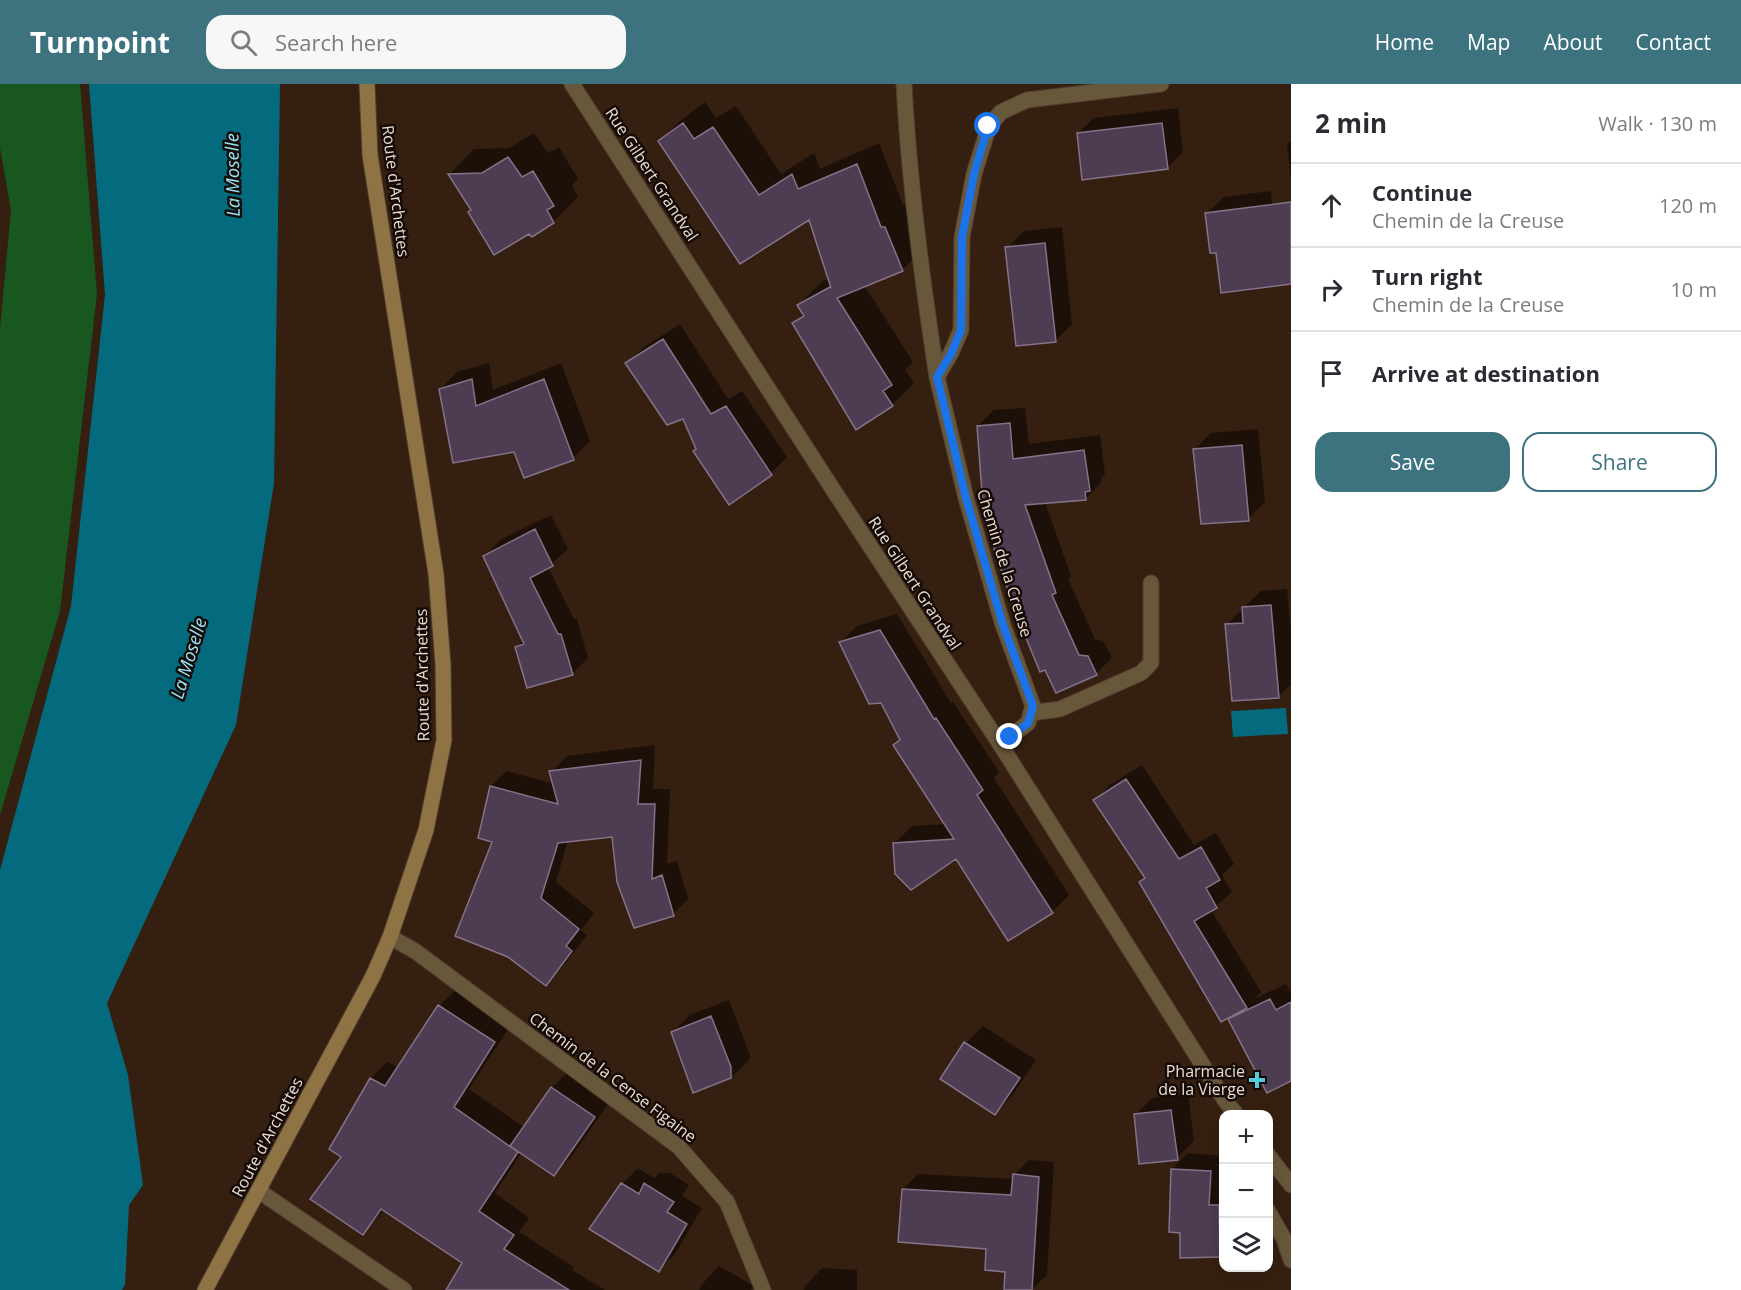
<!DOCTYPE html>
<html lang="en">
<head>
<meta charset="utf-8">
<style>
	:root { --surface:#fff; --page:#f7f7f7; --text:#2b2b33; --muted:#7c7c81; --line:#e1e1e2; --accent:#3d737e }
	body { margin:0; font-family:"Open Sans",sans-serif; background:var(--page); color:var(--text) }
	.controls { position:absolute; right:18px; bottom:18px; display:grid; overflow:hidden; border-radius:12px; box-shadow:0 6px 24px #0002 }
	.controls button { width:54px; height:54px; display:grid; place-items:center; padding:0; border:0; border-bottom:2px solid var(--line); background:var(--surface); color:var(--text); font:30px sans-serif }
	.stop { position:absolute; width:18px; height:18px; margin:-14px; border:4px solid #1a73e8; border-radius:50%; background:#fff }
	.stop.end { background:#1a73e8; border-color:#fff; box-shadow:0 2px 6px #0008 }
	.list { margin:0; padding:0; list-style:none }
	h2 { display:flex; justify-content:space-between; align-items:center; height:78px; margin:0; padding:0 24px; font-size:26px }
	h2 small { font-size:20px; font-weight:400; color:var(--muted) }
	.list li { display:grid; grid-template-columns:39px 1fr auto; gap:18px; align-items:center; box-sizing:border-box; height:84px; padding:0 24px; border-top:2px solid var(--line) }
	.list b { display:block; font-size:22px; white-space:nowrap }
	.list p { margin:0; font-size:20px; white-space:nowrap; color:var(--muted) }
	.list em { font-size:20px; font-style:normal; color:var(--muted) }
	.actions { display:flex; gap:12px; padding:18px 24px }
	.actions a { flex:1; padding:14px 0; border:2px solid var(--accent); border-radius:18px; text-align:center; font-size:21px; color:var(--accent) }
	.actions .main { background:var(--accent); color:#fff }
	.icon { flex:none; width:33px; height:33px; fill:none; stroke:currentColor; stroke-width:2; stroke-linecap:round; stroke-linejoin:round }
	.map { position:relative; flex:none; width:1291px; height:1206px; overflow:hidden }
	header { display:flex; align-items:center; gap:36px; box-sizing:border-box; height:84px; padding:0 30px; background:var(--accent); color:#fff }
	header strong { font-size:28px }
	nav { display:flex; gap:33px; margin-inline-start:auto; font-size:21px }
	.search { width:420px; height:54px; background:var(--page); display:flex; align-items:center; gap:15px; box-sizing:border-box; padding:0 21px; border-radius:18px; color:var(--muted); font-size:22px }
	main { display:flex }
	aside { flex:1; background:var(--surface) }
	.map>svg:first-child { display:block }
	.forest { fill:#195720 }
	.water { fill:#046b7e }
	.shadow { fill:#0007 }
	.building { fill:#4d3c52; stroke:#847289; stroke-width:1.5 }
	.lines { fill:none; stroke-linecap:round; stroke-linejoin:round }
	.lane-casing { stroke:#523d2f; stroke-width:17 }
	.street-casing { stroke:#523d2f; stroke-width:17 }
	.secondary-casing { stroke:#523d2f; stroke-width:17 }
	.lane { stroke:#68583b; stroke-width:15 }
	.street { stroke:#68583b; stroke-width:15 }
	.secondary { stroke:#8e7445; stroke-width:15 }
	.route { stroke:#1a73e8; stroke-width:8 }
	.poi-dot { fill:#53cbda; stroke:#150b06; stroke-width:2 }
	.labels { text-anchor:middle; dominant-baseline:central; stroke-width:5; stroke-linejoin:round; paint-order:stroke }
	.street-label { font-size:16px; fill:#ebdcd3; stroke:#150b06 }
	.poi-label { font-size:16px; fill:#ebdcd3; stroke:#150b06; text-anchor:end }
	.water-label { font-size:18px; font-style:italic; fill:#96e5fa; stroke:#150b06 }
</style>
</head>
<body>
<header>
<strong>Turnpoint</strong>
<div class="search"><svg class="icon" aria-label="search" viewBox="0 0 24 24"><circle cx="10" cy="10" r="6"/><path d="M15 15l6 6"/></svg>Search here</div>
<nav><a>Home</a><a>Map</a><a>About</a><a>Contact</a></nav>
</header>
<main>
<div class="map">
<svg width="1291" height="1206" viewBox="0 0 1291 1206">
	<rect width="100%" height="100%" fill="#351f10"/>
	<path class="forest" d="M 0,0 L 80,0 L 97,210 L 60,527 L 0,731 L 0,245 L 11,126 L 0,64 Z"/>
	<path class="water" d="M 89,0 L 280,0 L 274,399 L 236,641 L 107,919 L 128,991 L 143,1101 L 129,1121 L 125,1201 L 122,1206 L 0,1206 L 0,786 L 71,522 L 105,211 Z
		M 1286,624 L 1288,650 L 1233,653 L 1231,627 Z"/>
	<path class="shadow" d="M 705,18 L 716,34 L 736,22 L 781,90 L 814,69 L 820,85 L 879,59 L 903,121 L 906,121 L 924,164 L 902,186 L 864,201 L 913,278 L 905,286 L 914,299 L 892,321 L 794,239 L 804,229 L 799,221 L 820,199 L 829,194 L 810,134 L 740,178 L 660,58 L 681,36 Z
		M 1178,24 L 1183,68 L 1168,83 L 1078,49 L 1094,34 Z
		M 534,49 L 548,69 L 559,63 L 578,95 L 572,102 L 578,113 L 553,138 L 473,125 L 450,90 L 474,65 L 509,64 Z
		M 1291,57 L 1291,94 L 1287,61 Z
		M 1271,107 L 1277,164 L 1207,129 L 1224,113 Z
		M 1062,143 L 1072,240 L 1055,257 L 1007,164 L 1024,147 Z
		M 680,240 L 728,315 L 742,307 L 787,373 L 771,389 L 697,364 L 684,333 L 627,279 L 644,263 Z
		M 489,279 L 493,306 L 561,279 L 590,357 L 573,374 L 515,366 L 440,306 L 457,288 Z
		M 1025,324 L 1029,360 L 1100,351 L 1105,390 L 1101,394 L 1102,398 L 1086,414 L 1045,418 L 1071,492 L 1068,495 L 1095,555 L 1103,557 L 1112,574 L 1096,590 L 1057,607 L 978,342 L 994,326 Z
		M 1258,345 L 1265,418 L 1248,435 L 1194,366 L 1211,349 Z
		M 551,431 L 568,465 L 548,483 L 574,535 L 577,535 L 588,574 L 572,590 L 516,563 L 524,556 L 485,472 L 500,456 Z
		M 1287,505 L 1291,548 L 1291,600 L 1278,613 L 1226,541 L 1261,507 Z
		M 897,530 L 951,619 L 953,618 L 999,688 L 994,694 L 1069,811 L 1052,828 L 1009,855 L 957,772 L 895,759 L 912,742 L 946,740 L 882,617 L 840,559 L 857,542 Z
		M 655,661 L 653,705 L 670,705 L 667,780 L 677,777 L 688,815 L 673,830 L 613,751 L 568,756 L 556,798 L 594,829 L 581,846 L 587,851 L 561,885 L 546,900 L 494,757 L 491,702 L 507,687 L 554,700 L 551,688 L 567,672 Z
		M 1142,681 L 1194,761 L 1216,749 L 1234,780 L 1222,791 L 1232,808 L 1211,826 L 1261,908 L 1254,915 L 1286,900 L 1291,909 L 1291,995 L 1267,1007 L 1230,935 L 1236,929 L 1141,798 L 1146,793 L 1095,716 L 1110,701 Z
		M 456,906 L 511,941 L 469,1005 L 525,1044 L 552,1004 L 569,987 L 611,1016 L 571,1073 L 554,1090 L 522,1068 L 495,1109 L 529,1134 L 519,1148 L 574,1183 L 572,1186 L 605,1206 L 448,1206 L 464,1179 L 384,1126 L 363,1149 L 343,1073 L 331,1065 L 371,994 L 387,978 L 399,984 L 439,922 Z
		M 729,916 L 751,974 L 734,991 L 694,1007 L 673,948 L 690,931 Z
		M 983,942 L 1036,976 L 1012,1012 L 995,1029 L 942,995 L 966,959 Z
		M 1188,1009 L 1194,1057 L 1177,1074 L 1135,1031 L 1152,1014 Z
		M 1188,1069 L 1224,1072 L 1224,1167 L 1219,1171 L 1172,1085 Z
		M 1029,1076 L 1054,1078 L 1047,1191 L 1031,1206 L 1006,1186 L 988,1163 L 903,1105 L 918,1090 L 1014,1095 L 1014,1091 Z
		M 638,1084 L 654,1094 L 659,1089 L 670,1089 L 689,1101 L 682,1112 L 702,1124 L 675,1170 L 659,1186 L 622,1100 Z
		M 719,1182 L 754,1202 L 751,1206 L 699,1206 L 703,1199 Z
		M 822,1184 L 857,1186 L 857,1206 L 804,1206 L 805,1202 Z"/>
	<path class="building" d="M 683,39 L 694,55 L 713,43 L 759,111 L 792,90 L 798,105 L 857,80 L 881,143 L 885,143 L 903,187 L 837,214 L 892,301 L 883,307 L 893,322 L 856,346 L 792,239 L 804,232 L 797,221 L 830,203 L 831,204 L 809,136 L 740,180 L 658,57 Z
		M 1162,39 L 1168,85 L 1082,96 L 1077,49 Z
		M 508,73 L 522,93 L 533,87 L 554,122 L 547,126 L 554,139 L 532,153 L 529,150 L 494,171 L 468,128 L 471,126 L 448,90 L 482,89 Z
		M 1291,118 L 1291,200 L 1221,209 L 1216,169 L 1210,169 L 1205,129 Z
		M 1045,159 L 1056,258 L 1016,262 L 1005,163 Z
		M 663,255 L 711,330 L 726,322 L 772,391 L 729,421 L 693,367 L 696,365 L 683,335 L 667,341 L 625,279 Z
		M 472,295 L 476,322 L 544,295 L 574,376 L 524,394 L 514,368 L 453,379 L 439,305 Z
		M 1010,339 L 1013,375 L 1084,366 L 1090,407 L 1085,408 L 1086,416 L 1025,421 L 1056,509 L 1052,511 L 1079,571 L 1088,572 L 1097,591 L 1056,609 L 1045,586 L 1040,588 L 1015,527 L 984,435 L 977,342 Z
		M 1242,361 L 1249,437 L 1201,440 L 1193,365 Z
		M 535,445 L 553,482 L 530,494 L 558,550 L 561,550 L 573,591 L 527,604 L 515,563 L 524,560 L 483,472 Z
		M 1271,521 L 1279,614 L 1232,617 L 1225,540 L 1243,539 L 1242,523 Z
		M 880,546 L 934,635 L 936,634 L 983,706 L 977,711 L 1053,829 L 1008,857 L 956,775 L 911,806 L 895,790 L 893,759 L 954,755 L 893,661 L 900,656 L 881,619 L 869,620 L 839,558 Z
		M 641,676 L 638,720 L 655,720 L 652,795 L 662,791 L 674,832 L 634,844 L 617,798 L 612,753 L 558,759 L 541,814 L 579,845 L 566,862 L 572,867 L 546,902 L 508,873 L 455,852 L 492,758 L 478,754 L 490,702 L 558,720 L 549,687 Z
		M 1126,695 L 1179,775 L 1201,763 L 1220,796 L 1206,804 L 1217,824 L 1194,837 L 1247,924 L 1221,938 L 1139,798 L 1145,794 L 1093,716 Z
		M 1270,915 L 1276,926 L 1291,918 L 1291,997 L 1267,1009 L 1228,935 Z
		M 438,921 L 495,958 L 454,1023 L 518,1068 L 479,1127 L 514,1151 L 504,1165 L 569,1206 L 446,1206 L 462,1179 L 381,1125 L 363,1151 L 310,1115 L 341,1073 L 329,1065 L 370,994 L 385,1002 Z
		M 711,932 L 731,983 L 731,994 L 693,1009 L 671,948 Z
		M 964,958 L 1020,994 L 995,1031 L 940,995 Z
		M 551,1003 L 595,1033 L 554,1092 L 510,1062 Z
		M 1171,1026 L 1178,1076 L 1139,1080 L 1134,1030 Z
		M 1171,1085 L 1211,1087 L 1209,1121 L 1219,1121 L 1220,1173 L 1180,1174 L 1180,1149 L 1169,1148 Z
		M 1013,1090 L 1039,1093 L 1032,1206 L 1004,1206 L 1005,1188 L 985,1186 L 986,1165 L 898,1158 L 902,1105 L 1011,1111 Z
		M 621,1099 L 639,1110 L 644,1099 L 674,1118 L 667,1128 L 687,1140 L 659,1188 L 589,1145 Z"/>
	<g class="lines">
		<g class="lane-casing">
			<path id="lane" d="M 1031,629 L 1060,625 L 1141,589 L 1151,579 L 1151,499
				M 259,1107 L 404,1206"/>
		</g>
		<g class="street-casing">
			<path id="street" d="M 572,0 L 832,404 L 1000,660 L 1226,1018 L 1236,1030
				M 904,0 C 909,99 922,196 937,293
				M 1000,660 L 1028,639 L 1033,622 L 1003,541 L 966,414 L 937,293 L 951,269 L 961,246 L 962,153 L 974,90 L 989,42 L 1001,28 L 1027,16 L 1161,0
				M 390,853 L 415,867 L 679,1063 L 727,1118 L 763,1206
				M 1268,1071 L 1291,1101
				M 1268,1127 L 1284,1155 L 1291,1176"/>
		</g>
		<g class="secondary-casing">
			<path id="secondary" d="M 205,1206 L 373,892 L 390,853 L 426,746 L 444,656 L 443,580 L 436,490 L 370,71 L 367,0"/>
		</g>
		<use href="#lane" class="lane"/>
		<use href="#street" class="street"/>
		<use href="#secondary" class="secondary"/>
	</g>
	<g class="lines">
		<path class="route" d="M 988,42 L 974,90 L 962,153 L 961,246 L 951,270 L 937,293 L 966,414 L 1003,541 L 1033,622 L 1028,639 L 1010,653"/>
	</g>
	<path class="poi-dot" d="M1254 987h6v6h6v6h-6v6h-6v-6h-6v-6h6z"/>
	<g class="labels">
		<g class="street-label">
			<text transform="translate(652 90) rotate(57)">Rue Gilbert Grandval</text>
			<text transform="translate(396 107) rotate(83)">Route d'Archettes</text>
			<text transform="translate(1005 479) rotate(73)">Chemin de la Creuse</text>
			<text transform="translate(915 499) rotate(57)">Rue Gilbert Grandval</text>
			<text transform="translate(422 591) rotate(-91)">Route d'Archettes</text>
			<text transform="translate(613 993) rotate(37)">Chemin de la Cense Figaine</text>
			<text transform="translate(267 1053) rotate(-62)">Route d'Archettes</text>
		</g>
		<g class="poi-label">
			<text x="1245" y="987">Pharmacie<tspan x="1245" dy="18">de la Vierge</tspan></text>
		</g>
		<g class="water-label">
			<text transform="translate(232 91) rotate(-91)">La Moselle</text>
			<text transform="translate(188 574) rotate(-73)">La Moselle</text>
		</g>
	</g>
</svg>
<div class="controls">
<button>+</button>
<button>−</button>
<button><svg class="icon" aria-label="layers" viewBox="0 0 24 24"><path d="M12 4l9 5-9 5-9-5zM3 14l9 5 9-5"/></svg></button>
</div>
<div class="stop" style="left:988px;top:42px"></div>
<div class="stop end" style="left:1010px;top:653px"></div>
</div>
<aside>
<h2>2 min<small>Walk · 130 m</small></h2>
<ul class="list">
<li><svg class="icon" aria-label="ahead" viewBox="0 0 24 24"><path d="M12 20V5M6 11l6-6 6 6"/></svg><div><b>Continue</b><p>Chemin de la Creuse</p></div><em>120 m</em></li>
<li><svg class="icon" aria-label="right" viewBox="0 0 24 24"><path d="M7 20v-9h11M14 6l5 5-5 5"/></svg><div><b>Turn right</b><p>Chemin de la Creuse</p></div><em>10 m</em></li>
<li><svg class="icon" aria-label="arrive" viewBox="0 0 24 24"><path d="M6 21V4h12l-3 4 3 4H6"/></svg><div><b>Arrive at destination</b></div></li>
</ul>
<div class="actions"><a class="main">Save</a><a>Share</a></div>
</aside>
</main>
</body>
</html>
